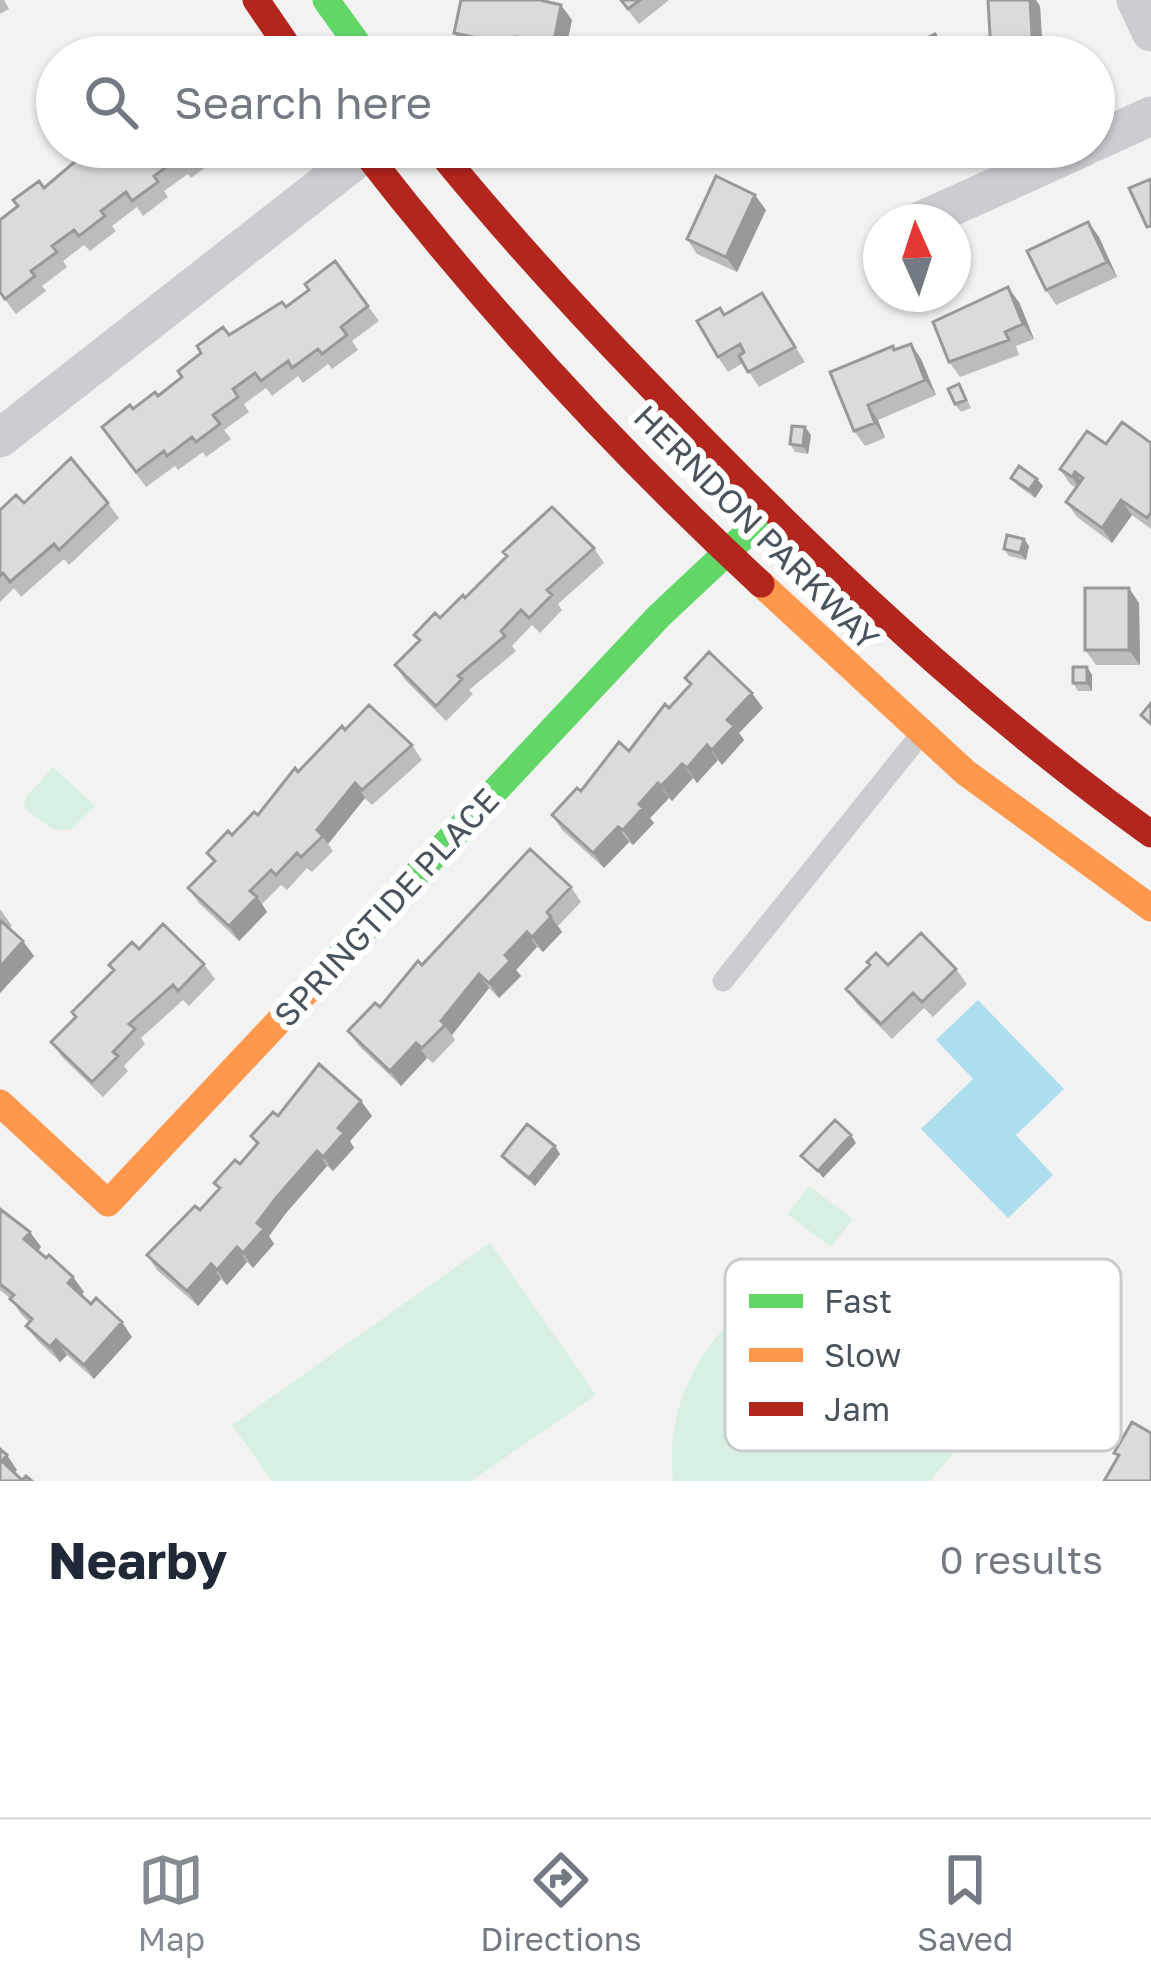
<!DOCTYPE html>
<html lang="en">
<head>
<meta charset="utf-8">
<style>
	:root { --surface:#fff; --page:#f2f2f3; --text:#1f2937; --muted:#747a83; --line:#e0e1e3; --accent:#848b92 }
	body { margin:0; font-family:"Golos Text",sans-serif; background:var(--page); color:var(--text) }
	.compass { position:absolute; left:863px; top:204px; width:108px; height:108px; border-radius:50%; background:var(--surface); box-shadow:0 3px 9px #0004; rotate:357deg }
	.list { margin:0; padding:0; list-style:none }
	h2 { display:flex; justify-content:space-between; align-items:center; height:156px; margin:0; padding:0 48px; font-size:51px }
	h2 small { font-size:39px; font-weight:400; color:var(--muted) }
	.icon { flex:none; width:66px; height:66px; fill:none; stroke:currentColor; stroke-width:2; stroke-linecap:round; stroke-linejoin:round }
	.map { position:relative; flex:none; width:1151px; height:1481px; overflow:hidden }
	.search { position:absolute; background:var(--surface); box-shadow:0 3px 9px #0004; left:36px; right:36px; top:36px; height:132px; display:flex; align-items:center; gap:30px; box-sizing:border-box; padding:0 42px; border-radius:66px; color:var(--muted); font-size:45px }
	.sheet { height:336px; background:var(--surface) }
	nav { display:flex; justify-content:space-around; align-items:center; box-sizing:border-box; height:168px; border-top:3px solid var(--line); background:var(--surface); font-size:33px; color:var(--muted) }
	nav a { display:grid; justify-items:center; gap:6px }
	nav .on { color:var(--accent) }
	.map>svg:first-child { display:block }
	.green { fill:#d7f0e2 }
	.water { fill:#addeed }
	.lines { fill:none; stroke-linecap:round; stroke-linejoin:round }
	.lane { stroke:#cbcdd0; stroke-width:21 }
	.street { stroke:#cbcdd0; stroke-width:39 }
	.fast { stroke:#63d668; stroke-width:27 }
	.slow { stroke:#ff974d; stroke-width:27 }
	.jam { stroke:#b3261e; stroke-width:27 }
	.wall { fill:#bcbcbd }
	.shaded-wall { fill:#99999a }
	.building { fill:#dbdbdc; stroke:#99999a; stroke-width:3 }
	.labels { text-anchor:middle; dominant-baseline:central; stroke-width:12; stroke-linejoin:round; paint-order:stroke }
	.street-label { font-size:33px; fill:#49545e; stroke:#fff }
	.key { fill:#fff; stroke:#c8cccf; stroke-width:3 }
	.key-label { font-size:33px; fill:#49545e }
</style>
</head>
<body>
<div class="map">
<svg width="1151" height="1481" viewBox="0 0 1151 1481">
	<rect width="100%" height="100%" fill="#f2f2f2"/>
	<path class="green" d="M 53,767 L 95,806 L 71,830 L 52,829 L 24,808 L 26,797 Z
		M 809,1186 L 853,1219 L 831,1247 L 787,1214 Z
		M 490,1243 L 596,1395 L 471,1481 L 272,1481 L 232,1425 Z
		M 790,1272 L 957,1417 L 955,1451 L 930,1481 L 673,1481 C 663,1388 716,1322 790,1272 Z"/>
	<path class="water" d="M 978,1000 L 1064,1089 L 1016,1135 L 1053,1175 L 1008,1218 L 921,1129 L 973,1079 L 936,1040 Z"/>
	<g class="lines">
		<path class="lane" d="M 723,981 L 921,734"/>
		<path class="street" d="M 1136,0 L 1151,32
			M 1094,142 L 1151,116
			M 918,222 L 1084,147
			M 0,438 L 372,147"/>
		<path class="fast" d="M 326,0 L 367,57
			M 327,970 L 659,616 L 773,509"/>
		<path class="slow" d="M 761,584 L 965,772 L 1151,908
			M 0,1103 L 108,1203 L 327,970"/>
		<path class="jam" d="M 256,0 L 295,57
			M 361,147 C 482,303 616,450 761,584
			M 436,147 C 530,263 633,370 739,476 C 868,605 1002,727 1151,834"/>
	</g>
	<path class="wall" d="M 0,0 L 4,0 L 9,9 L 0,14 Z
		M 620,0 L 669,0 L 639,24 Z
		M 1040,6 L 1043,57 L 993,57 L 991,53 Z
		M 572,20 L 564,57 L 547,57 L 526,52 L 525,57 L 507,57 L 465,48 L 454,33 Z
		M 103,147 L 243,147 L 218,165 L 214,161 L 191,178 L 188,174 L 164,191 L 168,197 L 143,216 L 137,207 L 112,226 L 116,231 L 90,251 L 84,245 L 63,261 L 67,267 L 42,286 L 46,291 L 16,314 L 0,293 L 44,188 Z
		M 781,147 L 811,147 L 805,151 L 802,148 L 789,157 Z
		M 766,210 L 737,272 L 697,254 L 687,239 Z
		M 1088,222 L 1099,237 L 1117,277 L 1056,305 L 1046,290 Z
		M 335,261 L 379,321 L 352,341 L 358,350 L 332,369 L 328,364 L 303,383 L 298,376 L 272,396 L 266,388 L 244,404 L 249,412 L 224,430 L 231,439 L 206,457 L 203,452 L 178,470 L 175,466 L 146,487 L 102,427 L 158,396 L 182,377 L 229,335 L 286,307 L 309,290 Z
		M 762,293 L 805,362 L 759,387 L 743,363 L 728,372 L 718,357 L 720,308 L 725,315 Z
		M 1019,302 L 1034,339 L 1016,346 L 1019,355 L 960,377 L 949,362 Z
		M 911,344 L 921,359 L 936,395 L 878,420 L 885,438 L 865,446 L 854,431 L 895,350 Z
		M 959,384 L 971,408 L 961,412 L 955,404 Z
		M 805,427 L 811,435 L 808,454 L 795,452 L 790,444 Z
		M 1151,443 L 1151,529 L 1132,515 L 1112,543 L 1077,517 L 1066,502 L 1076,488 L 1070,484 L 1060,469 L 1106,444 Z
		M 1011,478 L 1043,486 L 1035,498 L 1017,485 Z
		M 24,503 L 108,503 L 119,518 L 69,565 L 64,559 L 21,597 L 14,588 L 0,602 L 0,510 Z
		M 1024,539 L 1029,546 L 1026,560 L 1009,556 L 1004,549 Z
		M 594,548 L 604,563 L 558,604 L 562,610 L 540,633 L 532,625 L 512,646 L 516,651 L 469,690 L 473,694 L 446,721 L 405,680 L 395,665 L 419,641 L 414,635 L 465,598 Z
		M 1139,603 L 1140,665 L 1096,665 L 1085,650 Z
		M 1087,667 L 1092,675 L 1092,691 L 1078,691 L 1073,683 Z
		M 685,678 L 763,708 L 739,733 L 744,740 L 722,765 L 718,760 L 697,783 L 693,778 L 672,801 L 669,798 L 650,818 L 654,823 L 633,845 L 629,842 L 604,868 L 562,830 L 552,815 L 629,751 L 690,685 Z
		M 345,730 L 412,745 L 422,760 L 372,805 L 365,798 L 328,844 L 333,851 L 312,872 L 307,868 L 287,890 L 281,885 L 262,904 L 267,912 L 239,941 L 199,903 L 188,888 L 213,862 L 207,853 L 258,815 L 298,772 Z
		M 571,887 L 581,902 L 558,926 L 562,932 L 543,952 L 537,947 L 516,970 L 521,976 L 499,998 L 489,988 L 452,1035 L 455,1040 L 433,1063 L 427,1058 L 401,1086 L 359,1046 L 348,1031 L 380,1007 L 422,965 Z
		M 0,909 L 12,926 L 9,928 L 34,956 L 0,993 Z
		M 139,949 L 204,964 L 215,979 L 189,1006 L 183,1000 L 141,1038 L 145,1044 L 124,1066 L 128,1071 L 103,1097 L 62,1057 L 51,1042 Z
		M 888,965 L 956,969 L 967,984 L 933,1017 L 924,1008 L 892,1039 L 857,1004 L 846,989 L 869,966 Z
		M 361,1101 L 372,1116 L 350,1141 L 354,1148 L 333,1171 L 327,1166 L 286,1213 L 269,1236 L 274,1244 L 253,1268 L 247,1262 L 227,1285 L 221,1279 L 198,1306 L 157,1270 L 147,1255 L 200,1210 L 219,1189 L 214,1183 L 240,1164 L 257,1144 L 251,1136 Z
		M 560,1154 L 535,1186 L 507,1163 L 502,1156 Z
		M 0,1209 L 30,1232 L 41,1247 L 38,1251 L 73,1277 L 84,1292 L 81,1295 L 132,1337 L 94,1379 L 67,1355 L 60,1362 L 37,1340 L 26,1326 L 29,1322 L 21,1314 L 11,1299 L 0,1290 Z"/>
	<path class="shaded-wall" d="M 1030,0 L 1036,0 L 1040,6 L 1043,57 L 1037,57 L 1033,51 Z
		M 561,5 L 572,20 L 564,57 L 561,57 L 553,46 Z
		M 516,37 L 526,52 L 525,57 L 522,57 L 514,46 Z
		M 755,195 L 766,210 L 737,272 L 726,257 Z
		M 1088,222 L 1099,237 L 1117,277 L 1107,262 Z
		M 1008,287 L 1019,302 L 1034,339 L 1023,324 Z
		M 911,344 L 921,359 L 936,395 L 925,380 Z
		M 868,405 L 878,420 L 885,438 L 875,423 Z
		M 805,427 L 811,435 L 808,454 L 803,446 Z
		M 1075,472 L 1085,487 L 1082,492 L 1072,477 Z
		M 1037,479 L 1043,486 L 1035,498 L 1029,490 Z
		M 1121,500 L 1132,515 L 1112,543 L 1102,528 Z
		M 1024,539 L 1029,546 L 1026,560 L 1020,553 Z
		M 1129,588 L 1139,603 L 1140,665 L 1129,650 Z
		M 1087,667 L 1092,675 L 1092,691 L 1087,683 Z
		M 752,693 L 763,708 L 739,733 L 744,740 L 722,765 L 712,750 L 727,720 Z
		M 707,745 L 718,760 L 697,783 L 687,768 Z
		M 682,764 L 693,778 L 672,801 L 661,786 Z
		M 355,783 L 365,798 L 328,844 L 317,830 Z
		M 658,783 L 669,798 L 650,818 L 654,823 L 633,845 L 623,830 L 639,804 Z
		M 618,827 L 629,842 L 604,868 L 593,853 Z
		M 257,897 L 267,912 L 239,941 L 229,926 Z
		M 551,917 L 562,932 L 543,952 L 532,937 Z
		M 527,932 L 537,947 L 516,970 L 521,976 L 499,998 L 489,983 L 505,955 Z
		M 23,941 L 34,956 L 0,993 L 0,967 Z
		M 479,974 L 489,988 L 452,1035 L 441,1021 Z
		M 416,1043 L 427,1058 L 401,1086 L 390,1071 Z
		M 361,1101 L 372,1116 L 350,1141 L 354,1148 L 333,1171 L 323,1157 L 338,1128 Z
		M 851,1135 L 856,1143 L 823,1178 L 818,1171 Z
		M 555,1146 L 560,1154 L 535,1186 L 529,1178 Z
		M 317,1151 L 327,1166 L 286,1213 L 269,1236 L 274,1244 L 253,1268 L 243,1253 L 257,1223 L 276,1198 Z
		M 30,1232 L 41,1247 L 35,1254 L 24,1239 Z
		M 237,1247 L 247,1262 L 227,1285 L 217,1270 Z
		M 211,1264 L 221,1279 L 198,1306 L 187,1291 Z
		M 73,1277 L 84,1292 L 79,1298 L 68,1283 Z
		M 122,1322 L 132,1337 L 94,1379 L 84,1365 Z
		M 56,1340 L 67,1355 L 60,1362 L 50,1347 Z
		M 7,1455 L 17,1470 L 12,1476 L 2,1461 Z"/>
	<path class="building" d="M 461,0 L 540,0 L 561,5 L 553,46 L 516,37 L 514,46 L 454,33 Z
		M 621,0 L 640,0 L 628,9 Z
		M 988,0 L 1030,0 L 1033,51 L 991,53 Z
		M 935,34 L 946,57 L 888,57 Z
		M 103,147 L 202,147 L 181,163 L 177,159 L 154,176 L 158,182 L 132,201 L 126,192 L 101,211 L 105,216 L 79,236 L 74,230 L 52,246 L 57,252 L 31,271 L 35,276 L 5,299 L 0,292 L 0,220 L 18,206 L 13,200 L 39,181 L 44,188 L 91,148 L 95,154 Z
		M 716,176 L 755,195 L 726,257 L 687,239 Z
		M 1151,179 L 1151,226 L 1147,227 L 1129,188 Z
		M 1088,222 L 1107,262 L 1046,290 L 1027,251 Z
		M 335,261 L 368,306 L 341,327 L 347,335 L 322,354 L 318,349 L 292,368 L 288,361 L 261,381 L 255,373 L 233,389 L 238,397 L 213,415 L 220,424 L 196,442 L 192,437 L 167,456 L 164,451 L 136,472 L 102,427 L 130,405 L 133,409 L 155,392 L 158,396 L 182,377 L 178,371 L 201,353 L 197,346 L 223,327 L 229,335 L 282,302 L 286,307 L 309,290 L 305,284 Z
		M 1008,287 L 1023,324 L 1005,332 L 1009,340 L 949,362 L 933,322 Z
		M 762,293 L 795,347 L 748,372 L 739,356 L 744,352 L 740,344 L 718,357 L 697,321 L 720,308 L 724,315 Z
		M 911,344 L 925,380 L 868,405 L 875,423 L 854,431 L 830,372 L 893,346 L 894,350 Z
		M 959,384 L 966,400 L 955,404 L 948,389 Z
		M 1122,422 L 1151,443 L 1151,512 L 1147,518 L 1121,500 L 1102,528 L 1066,502 L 1083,478 L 1075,472 L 1072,477 L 1060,469 L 1087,431 L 1106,444 Z
		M 792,426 L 805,427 L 803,446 L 790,444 Z
		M 71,458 L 108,503 L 59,550 L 54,544 L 10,582 L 3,573 L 0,576 L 0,510 L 16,495 L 24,503 Z
		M 1019,466 L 1037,479 L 1029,490 L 1011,478 Z
		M 552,507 L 594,548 L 547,590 L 552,595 L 529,618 L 521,610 L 501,631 L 505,636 L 458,676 L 462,679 L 436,706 L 395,665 L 420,640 L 414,635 L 435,613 L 440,618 L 463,595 L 465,598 L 507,556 L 503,552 Z
		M 1007,535 L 1024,539 L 1020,553 L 1004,549 Z
		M 1085,588 L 1129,588 L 1129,650 L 1085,650 Z
		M 709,652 L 752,693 L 727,720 L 734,726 L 712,750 L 707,745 L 687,768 L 682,764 L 661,786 L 658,783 L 639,804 L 643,808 L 623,830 L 618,827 L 593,853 L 552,815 L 577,788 L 581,791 L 619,742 L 629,751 L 665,704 L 669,708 L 691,684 L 685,678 Z
		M 1073,667 L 1087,667 L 1087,683 L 1073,683 Z
		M 1151,703 L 1151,724 L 1141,715 Z
		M 369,705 L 412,745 L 362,790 L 355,783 L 317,830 L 323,836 L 301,857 L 297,853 L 276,875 L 271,870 L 250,891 L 257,897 L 229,926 L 188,888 L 215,861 L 207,853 L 228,831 L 232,835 L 254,812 L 258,815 L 295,768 L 298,772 L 342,726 L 345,730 Z
		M 530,849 L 571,887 L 547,912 L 551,917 L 532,937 L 527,932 L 505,955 L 510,961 L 489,983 L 479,974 L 441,1021 L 445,1025 L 422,1048 L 416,1043 L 390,1071 L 348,1031 L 375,1003 L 380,1007 L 418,961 L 422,965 Z
		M 0,920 L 23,941 L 0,967 Z
		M 163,924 L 204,964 L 178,991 L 173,985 L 129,1024 L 135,1029 L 113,1052 L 118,1056 L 92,1082 L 51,1042 L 76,1017 L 72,1012 L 114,970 L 109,965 L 132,942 L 139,949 Z
		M 921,933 L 956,969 L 922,1002 L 913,993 L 881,1024 L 846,989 L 870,965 L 867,962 L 876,953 L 888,965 Z
		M 319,1064 L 361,1101 L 338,1128 L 344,1133 L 323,1157 L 317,1151 L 276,1198 L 257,1223 L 264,1229 L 243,1253 L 237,1247 L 217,1270 L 211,1264 L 187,1291 L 147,1255 L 195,1206 L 200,1210 L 220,1188 L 214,1183 L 235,1160 L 240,1164 L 258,1143 L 251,1136 L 273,1112 L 278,1116 Z
		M 835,1120 L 851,1135 L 818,1171 L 801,1156 Z
		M 527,1124 L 555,1146 L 529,1178 L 502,1156 Z
		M 0,1209 L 30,1232 L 24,1239 L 46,1258 L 49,1255 L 73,1277 L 68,1283 L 91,1304 L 96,1298 L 122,1322 L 84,1365 L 56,1340 L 50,1347 L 26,1326 L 32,1319 L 10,1299 L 14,1295 L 0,1284 Z
		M 1132,1422 L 1151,1433 L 1151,1481 L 1104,1481 L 1119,1455 L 1114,1453 Z
		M 0,1449 L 7,1455 L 2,1461 L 22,1480 L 26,1476 L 32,1481 L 0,1481 Z"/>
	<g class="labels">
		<g class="street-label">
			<text transform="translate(757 527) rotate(45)">HERNDON PARKWAY</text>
			<text transform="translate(386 907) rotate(-47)">SPRINGTIDE PLACE</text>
		</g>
	</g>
	<rect x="725" y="1259" width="396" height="192" rx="18" class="key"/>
	<rect x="749" y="1294" width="54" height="14" fill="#63d668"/>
	<rect x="749" y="1348" width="54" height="14" fill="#ff974d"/>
	<rect x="749" y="1402" width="54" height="14" fill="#b3261e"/>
	<g class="key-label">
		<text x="824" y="1313">Fast</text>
		<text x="824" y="1367">Slow</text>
		<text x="824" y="1421">Jam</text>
	</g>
</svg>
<svg class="compass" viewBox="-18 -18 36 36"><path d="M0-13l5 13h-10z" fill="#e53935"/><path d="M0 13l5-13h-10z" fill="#747a83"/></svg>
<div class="search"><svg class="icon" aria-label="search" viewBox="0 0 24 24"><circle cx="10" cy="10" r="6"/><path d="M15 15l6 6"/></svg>Search here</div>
</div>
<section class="sheet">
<h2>Nearby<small>0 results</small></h2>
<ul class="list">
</ul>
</section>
<nav>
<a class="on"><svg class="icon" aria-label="map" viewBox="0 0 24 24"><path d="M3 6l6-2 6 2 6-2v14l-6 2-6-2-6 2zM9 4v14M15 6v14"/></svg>Map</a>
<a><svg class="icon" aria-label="directions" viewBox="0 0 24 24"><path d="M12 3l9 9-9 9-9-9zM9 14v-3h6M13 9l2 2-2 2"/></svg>Directions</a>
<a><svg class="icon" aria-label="saved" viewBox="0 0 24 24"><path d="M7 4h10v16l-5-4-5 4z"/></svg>Saved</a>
</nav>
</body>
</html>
